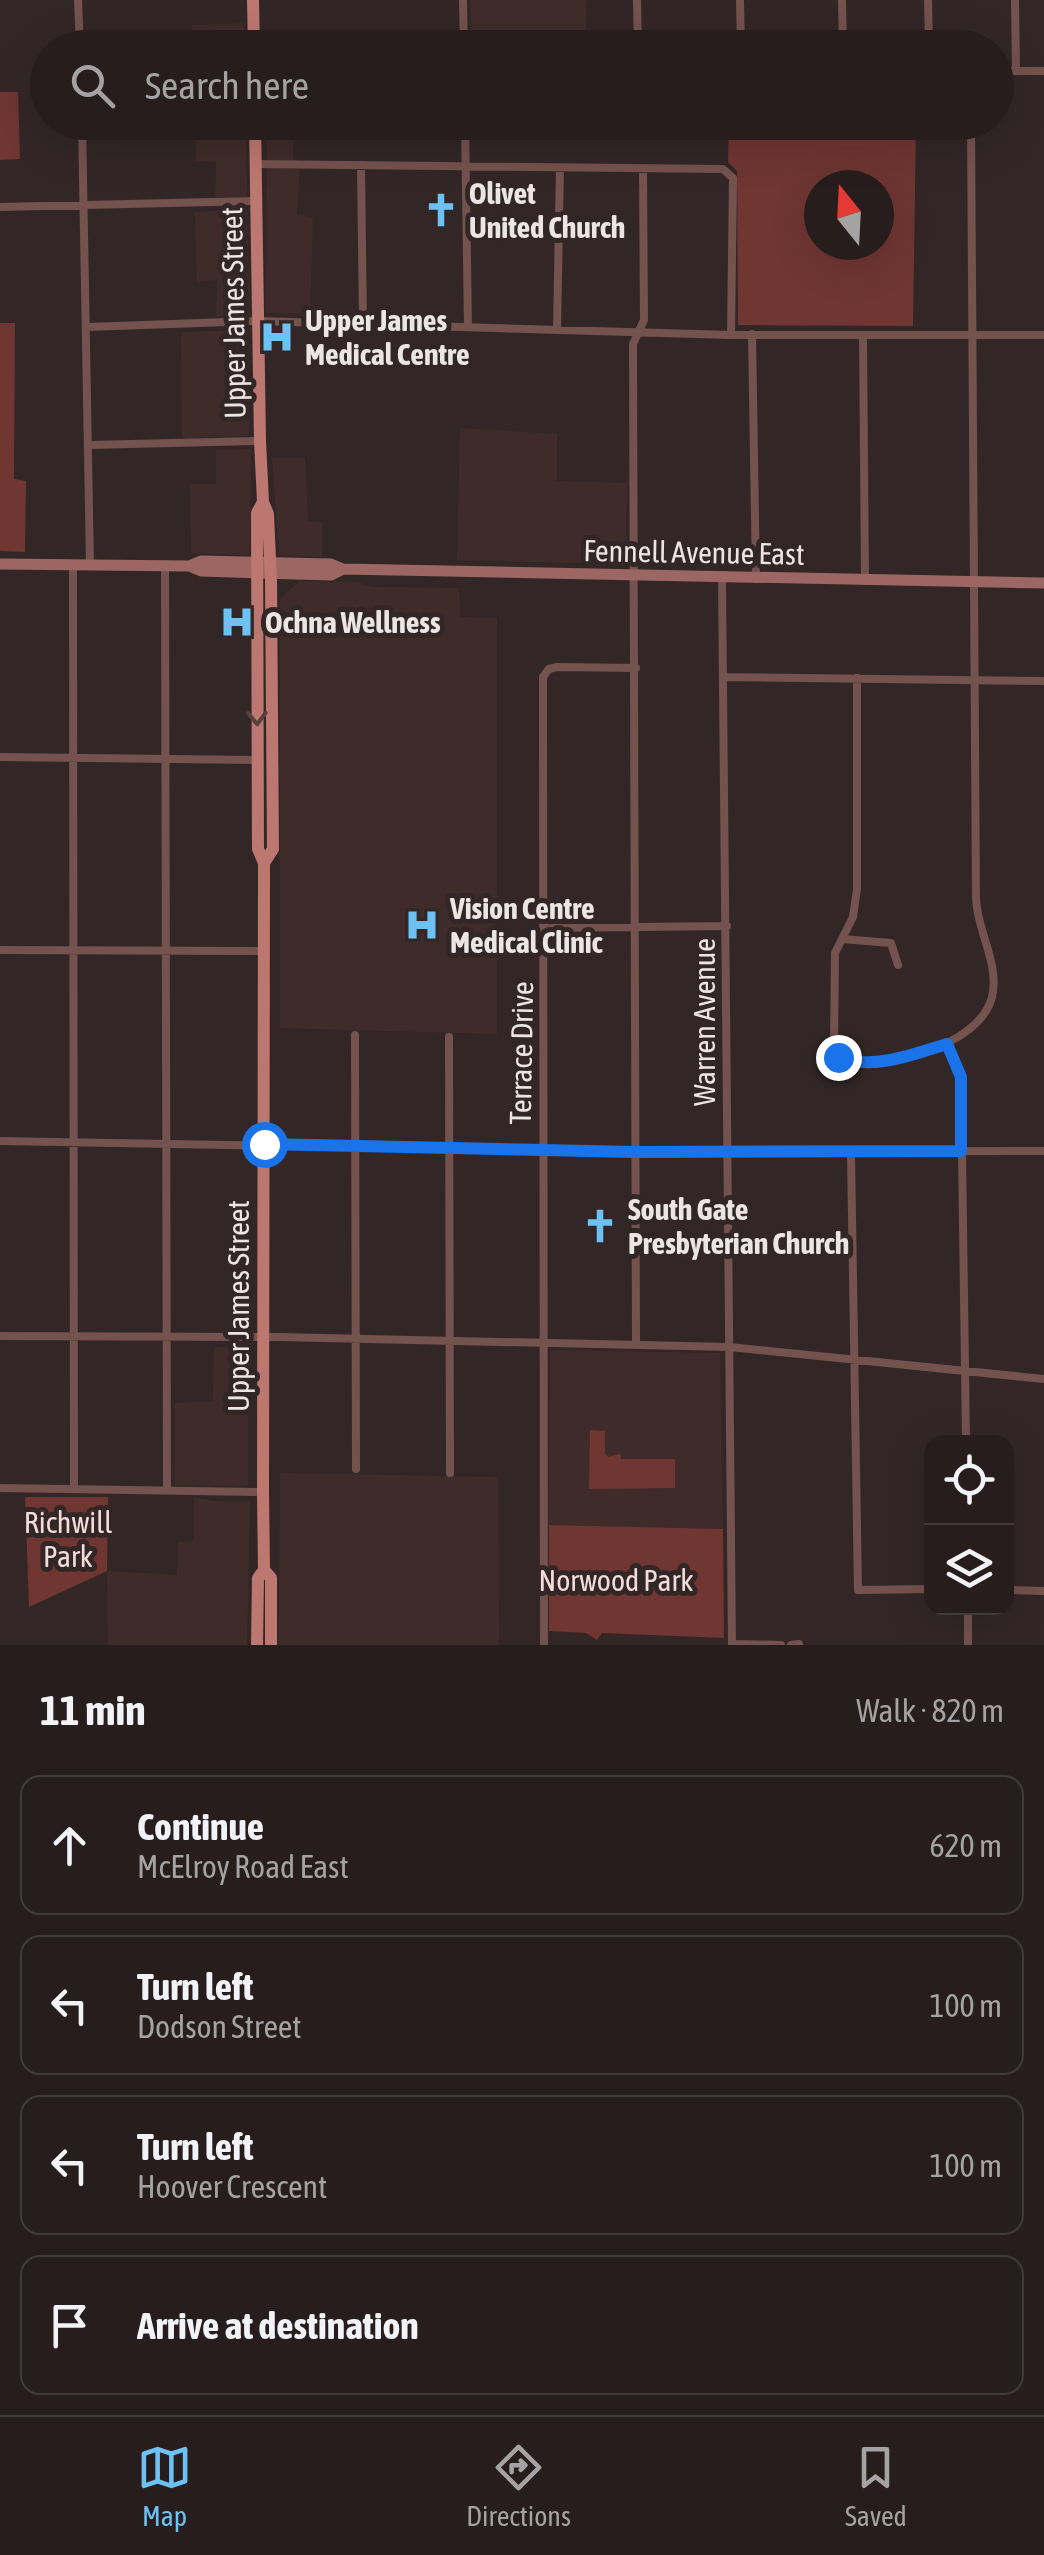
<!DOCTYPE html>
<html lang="en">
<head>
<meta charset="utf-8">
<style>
	:root { --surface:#261d1c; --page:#2e2625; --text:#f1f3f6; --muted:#a4a2a3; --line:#423b3b; --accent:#6ec2f3 }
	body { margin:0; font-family:"Asap Condensed",sans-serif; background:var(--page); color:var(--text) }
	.controls { position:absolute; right:30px; bottom:30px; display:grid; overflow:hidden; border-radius:20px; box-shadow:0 10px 40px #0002 }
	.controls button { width:90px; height:90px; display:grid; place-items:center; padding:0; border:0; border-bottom:2px solid var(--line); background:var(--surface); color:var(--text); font:50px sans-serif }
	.compass { position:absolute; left:804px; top:170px; width:90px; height:90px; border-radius:50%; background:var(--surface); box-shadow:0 10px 40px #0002; rotate:342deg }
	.stop { position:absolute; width:30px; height:30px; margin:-22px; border:8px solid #1a73e8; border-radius:50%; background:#fff }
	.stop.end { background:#1a73e8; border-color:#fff; box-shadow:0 2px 10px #0008 }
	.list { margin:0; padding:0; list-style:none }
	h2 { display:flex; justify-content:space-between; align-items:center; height:130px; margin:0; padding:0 40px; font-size:42px }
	h2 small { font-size:32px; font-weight:400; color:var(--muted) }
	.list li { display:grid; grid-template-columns:65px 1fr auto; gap:30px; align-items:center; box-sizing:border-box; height:140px; margin:0 20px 20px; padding:0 20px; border:2px solid var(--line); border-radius:20px }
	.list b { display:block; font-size:38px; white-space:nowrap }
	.list p { margin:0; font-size:32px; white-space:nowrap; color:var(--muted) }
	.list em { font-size:32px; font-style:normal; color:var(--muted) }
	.icon { flex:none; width:55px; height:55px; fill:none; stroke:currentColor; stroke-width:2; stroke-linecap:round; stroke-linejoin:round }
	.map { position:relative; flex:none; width:1044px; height:1645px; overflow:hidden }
	.search { position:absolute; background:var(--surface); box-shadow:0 10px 40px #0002; left:30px; right:30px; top:30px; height:110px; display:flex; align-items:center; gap:25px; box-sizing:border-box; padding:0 35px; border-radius:55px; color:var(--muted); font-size:38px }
	.sheet { height:770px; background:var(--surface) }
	nav { display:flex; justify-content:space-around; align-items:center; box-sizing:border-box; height:140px; border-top:2px solid var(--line); background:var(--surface); font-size:28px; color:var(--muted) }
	nav a { display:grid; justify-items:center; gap:5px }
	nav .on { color:var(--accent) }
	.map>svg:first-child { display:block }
	.built { fill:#3f2c2a }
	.green { fill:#6f3632; fill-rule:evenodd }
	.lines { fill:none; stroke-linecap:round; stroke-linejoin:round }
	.minor { stroke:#74524e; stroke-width:8 }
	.secondary { stroke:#9c6762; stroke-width:11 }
	.primary { stroke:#bc7770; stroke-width:12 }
	.oneway { stroke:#5b3f3c }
	.route { stroke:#1a73e8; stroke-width:12 }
	.labels { text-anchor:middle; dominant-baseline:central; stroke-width:10; stroke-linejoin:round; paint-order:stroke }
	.poi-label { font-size:30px; font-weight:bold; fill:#ede5e4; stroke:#322726; text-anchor:start }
	.street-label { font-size:30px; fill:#ede5e4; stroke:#322726 }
	.park-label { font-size:30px; fill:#f3dcd9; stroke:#322726 }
</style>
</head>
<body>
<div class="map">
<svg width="1044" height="1645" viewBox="0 0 1044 1645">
	<rect width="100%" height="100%" fill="#322726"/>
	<path class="built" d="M 470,0 L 586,0 L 586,47 L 471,47 Z
		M 245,23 L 244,47 L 192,47 L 192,25 Z
		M 195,123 L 246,123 L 247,197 L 215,197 L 216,162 L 196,161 Z
		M 267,123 L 294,123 L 293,159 L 300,160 L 297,215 L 313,217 L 310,314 L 266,313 Z
		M 247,210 L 250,316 L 216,316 L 217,280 L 197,282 L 195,212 Z
		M 248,330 L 249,436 L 182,438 L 181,332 Z
		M 460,428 L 557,434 L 557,481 L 627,483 L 625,564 L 457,560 Z
		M 251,449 L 250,555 L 191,553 L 190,484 L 216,484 L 216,450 Z
		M 272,458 L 305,458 L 308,521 L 322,522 L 322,557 L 279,555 Z
		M 299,581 L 358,582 L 372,587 L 459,588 L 460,617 L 497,618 L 497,1034 L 280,1028 L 280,599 Z
		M 214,1347 L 248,1348 L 248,1486 L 175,1485 L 175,1403 L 213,1401 Z
		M 553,1350 L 720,1353 L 723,1529 L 549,1525 L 550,1352 Z
		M 280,1473 L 498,1477 L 499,1645 L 279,1645 Z
		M 194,1497 L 214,1501 L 250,1502 L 247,1645 L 108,1645 L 107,1571 L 177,1575 L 178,1542 L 194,1541 Z"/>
	<path class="green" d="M 0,92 L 18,92 L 20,159 L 0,160 Z
		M 729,123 L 916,123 L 913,326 L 738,325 L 737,171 L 728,162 ZM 819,185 L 879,185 L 879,245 L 819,245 Z
		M 0,323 L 15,323 L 14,479 L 26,481 L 25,552 L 0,551 Z
		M 590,1430 L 605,1431 L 605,1453 L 608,1457 L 620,1454 L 621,1459 L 675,1459 L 675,1488 L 589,1489 Z
		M 25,1497 L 108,1497 L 107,1571 L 29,1607 Z
		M 549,1525 L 723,1529 L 724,1638 L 602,1633 L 597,1640 L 586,1633 L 549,1631 Z"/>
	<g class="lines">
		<path class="minor" d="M 78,0 L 80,48
			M 463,0 L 464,48
			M 637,0 L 638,48
			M 740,0 L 741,48
			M 842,0 L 843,48
			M 928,0 L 929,48
			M 1015,0 L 1016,70
			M 996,71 L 1044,71
			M 82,122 L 90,565
			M 465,122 L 468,327
			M 255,164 L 723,169 L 733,178 L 731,335
			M 361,165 L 363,324
			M 0,207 L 256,201
			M 87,327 L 258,321 L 731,335 L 1044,335
			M 557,330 L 560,168
			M 752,334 L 756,579
			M 863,335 L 865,581
			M 89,445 L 260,441
			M 73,565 L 74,1489
			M 165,566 L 167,1489
			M 722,579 L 732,1645
			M 725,677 L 1044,681
			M 857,678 L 857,889 L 853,917 L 835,953 L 834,1048 L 838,1057 C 881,1074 980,1046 992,997 C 1000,964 977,931 976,898 L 971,122
			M 0,757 L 258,760
			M 544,928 L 727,926
			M 842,939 L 891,943 L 898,965
			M 0,950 L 264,951
			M 355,1035 L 356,1469
			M 449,1037 L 450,1473
			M 947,1044 L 961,1077 L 966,1442
			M 0,1141 L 634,1152 L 1044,1151
			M 851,1153 L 858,1590 L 932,1589
			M 0,1336 L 279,1337 L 729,1347 L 1044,1379
			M 636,1343 L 633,344 L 644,320 L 643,170
			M 0,1488 L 263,1492
			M 1006,1590 L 1044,1591
			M 732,1644 L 781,1645
			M 544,1645 L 543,677 L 549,669 L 557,667 L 636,668
			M 791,1645 L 799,1644
			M 968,1645 L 968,1608"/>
		<path class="secondary" d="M 0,564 L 189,566 L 201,561 L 331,564 L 343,569 L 1044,583
			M 189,566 L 201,571 L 331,575 L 343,569"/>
		<path class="primary" d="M 253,0 L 254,48
			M 255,122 L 260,441 L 263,502 L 268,514 L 271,581 L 273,849 L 264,863
			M 263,502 L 257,513 L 258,849 L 264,863 L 263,1492 L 264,1570 L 271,1578 L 271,1645
			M 257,1645 L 258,1578 L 264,1570"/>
	</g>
	<defs><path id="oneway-chevron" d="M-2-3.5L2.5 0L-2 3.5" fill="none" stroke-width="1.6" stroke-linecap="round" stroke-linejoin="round" transform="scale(2.5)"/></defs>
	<use class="oneway" href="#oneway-chevron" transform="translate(257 718) rotate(89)"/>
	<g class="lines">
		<path class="route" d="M 264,1144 L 634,1152 L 961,1151 L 961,1077 L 947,1044 C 914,1054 872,1071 838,1057"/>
	</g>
	<defs>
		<g id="church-bare" transform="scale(2.7)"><path d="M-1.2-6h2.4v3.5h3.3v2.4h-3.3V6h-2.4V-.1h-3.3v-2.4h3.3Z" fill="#6ec2f3" stroke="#322726" stroke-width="2.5" paint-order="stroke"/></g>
		<g id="hospital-bare" transform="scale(2.7)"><path d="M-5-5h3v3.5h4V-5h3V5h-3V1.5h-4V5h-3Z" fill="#6ec2f3" stroke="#322726" stroke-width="2.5" paint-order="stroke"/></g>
	</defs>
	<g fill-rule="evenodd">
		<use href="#church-bare" x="441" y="210"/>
		<use href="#hospital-bare" x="277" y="337"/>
		<use href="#hospital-bare" x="237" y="622"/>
		<use href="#hospital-bare" x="422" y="925"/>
		<use href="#church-bare" x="600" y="1226"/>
	</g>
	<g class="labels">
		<g class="poi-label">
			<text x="469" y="193">Olivet<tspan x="469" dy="34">United Church</tspan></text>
			<text x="305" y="320">Upper James<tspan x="305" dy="34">Medical Centre</tspan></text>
			<text x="265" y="622">Ochna Wellness</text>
			<text x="450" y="908">Vision Centre<tspan x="450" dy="34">Medical Clinic</tspan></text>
			<text x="628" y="1209">South Gate<tspan x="628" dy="34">Presbyterian Church</tspan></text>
		</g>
		<g class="street-label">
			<text transform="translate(233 313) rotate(-91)">Upper James Street</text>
			<text transform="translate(694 552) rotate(1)">Fennell Avenue East</text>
			<text transform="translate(704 1022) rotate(-90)">Warren Avenue</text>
			<text transform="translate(521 1053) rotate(-89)">Terrace Drive</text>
			<text transform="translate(238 1306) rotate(-90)">Upper James Street</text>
		</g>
		<g class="park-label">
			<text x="68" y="1522">Richwill<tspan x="68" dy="34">Park</tspan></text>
			<text x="616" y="1580">Norwood Park</text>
		</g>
	</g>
</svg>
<div class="controls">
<button><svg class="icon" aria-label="locate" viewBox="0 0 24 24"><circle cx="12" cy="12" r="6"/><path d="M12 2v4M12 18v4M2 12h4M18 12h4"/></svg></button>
<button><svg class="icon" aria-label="layers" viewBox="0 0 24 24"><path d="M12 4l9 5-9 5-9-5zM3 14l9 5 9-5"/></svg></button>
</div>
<svg class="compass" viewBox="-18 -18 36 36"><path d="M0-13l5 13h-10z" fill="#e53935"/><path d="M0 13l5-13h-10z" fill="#a4a2a3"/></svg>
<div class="stop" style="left:264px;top:1144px"></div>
<div class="stop end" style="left:838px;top:1057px"></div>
<div class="search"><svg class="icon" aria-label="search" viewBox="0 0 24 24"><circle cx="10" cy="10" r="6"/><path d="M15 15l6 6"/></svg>Search here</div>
</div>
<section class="sheet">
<h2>11 min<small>Walk · 820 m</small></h2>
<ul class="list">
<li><svg class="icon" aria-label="ahead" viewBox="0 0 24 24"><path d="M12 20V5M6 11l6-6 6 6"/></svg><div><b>Continue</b><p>McElroy Road East</p></div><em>620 m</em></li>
<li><svg class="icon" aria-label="left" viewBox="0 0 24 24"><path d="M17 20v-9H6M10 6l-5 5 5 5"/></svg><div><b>Turn left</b><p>Dodson Street</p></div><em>100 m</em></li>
<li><svg class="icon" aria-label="left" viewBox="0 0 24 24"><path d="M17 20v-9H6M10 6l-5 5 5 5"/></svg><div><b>Turn left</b><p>Hoover Crescent</p></div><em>100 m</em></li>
<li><svg class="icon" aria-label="arrive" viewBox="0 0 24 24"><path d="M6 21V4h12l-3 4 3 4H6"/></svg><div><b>Arrive at destination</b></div></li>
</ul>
</section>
<nav>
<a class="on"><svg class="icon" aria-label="map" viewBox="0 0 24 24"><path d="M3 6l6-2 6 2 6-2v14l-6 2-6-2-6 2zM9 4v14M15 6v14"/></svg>Map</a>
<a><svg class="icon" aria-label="directions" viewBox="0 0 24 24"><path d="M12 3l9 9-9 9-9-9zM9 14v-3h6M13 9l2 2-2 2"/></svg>Directions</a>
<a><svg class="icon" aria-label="saved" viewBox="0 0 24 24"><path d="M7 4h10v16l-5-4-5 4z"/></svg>Saved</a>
</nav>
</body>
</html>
